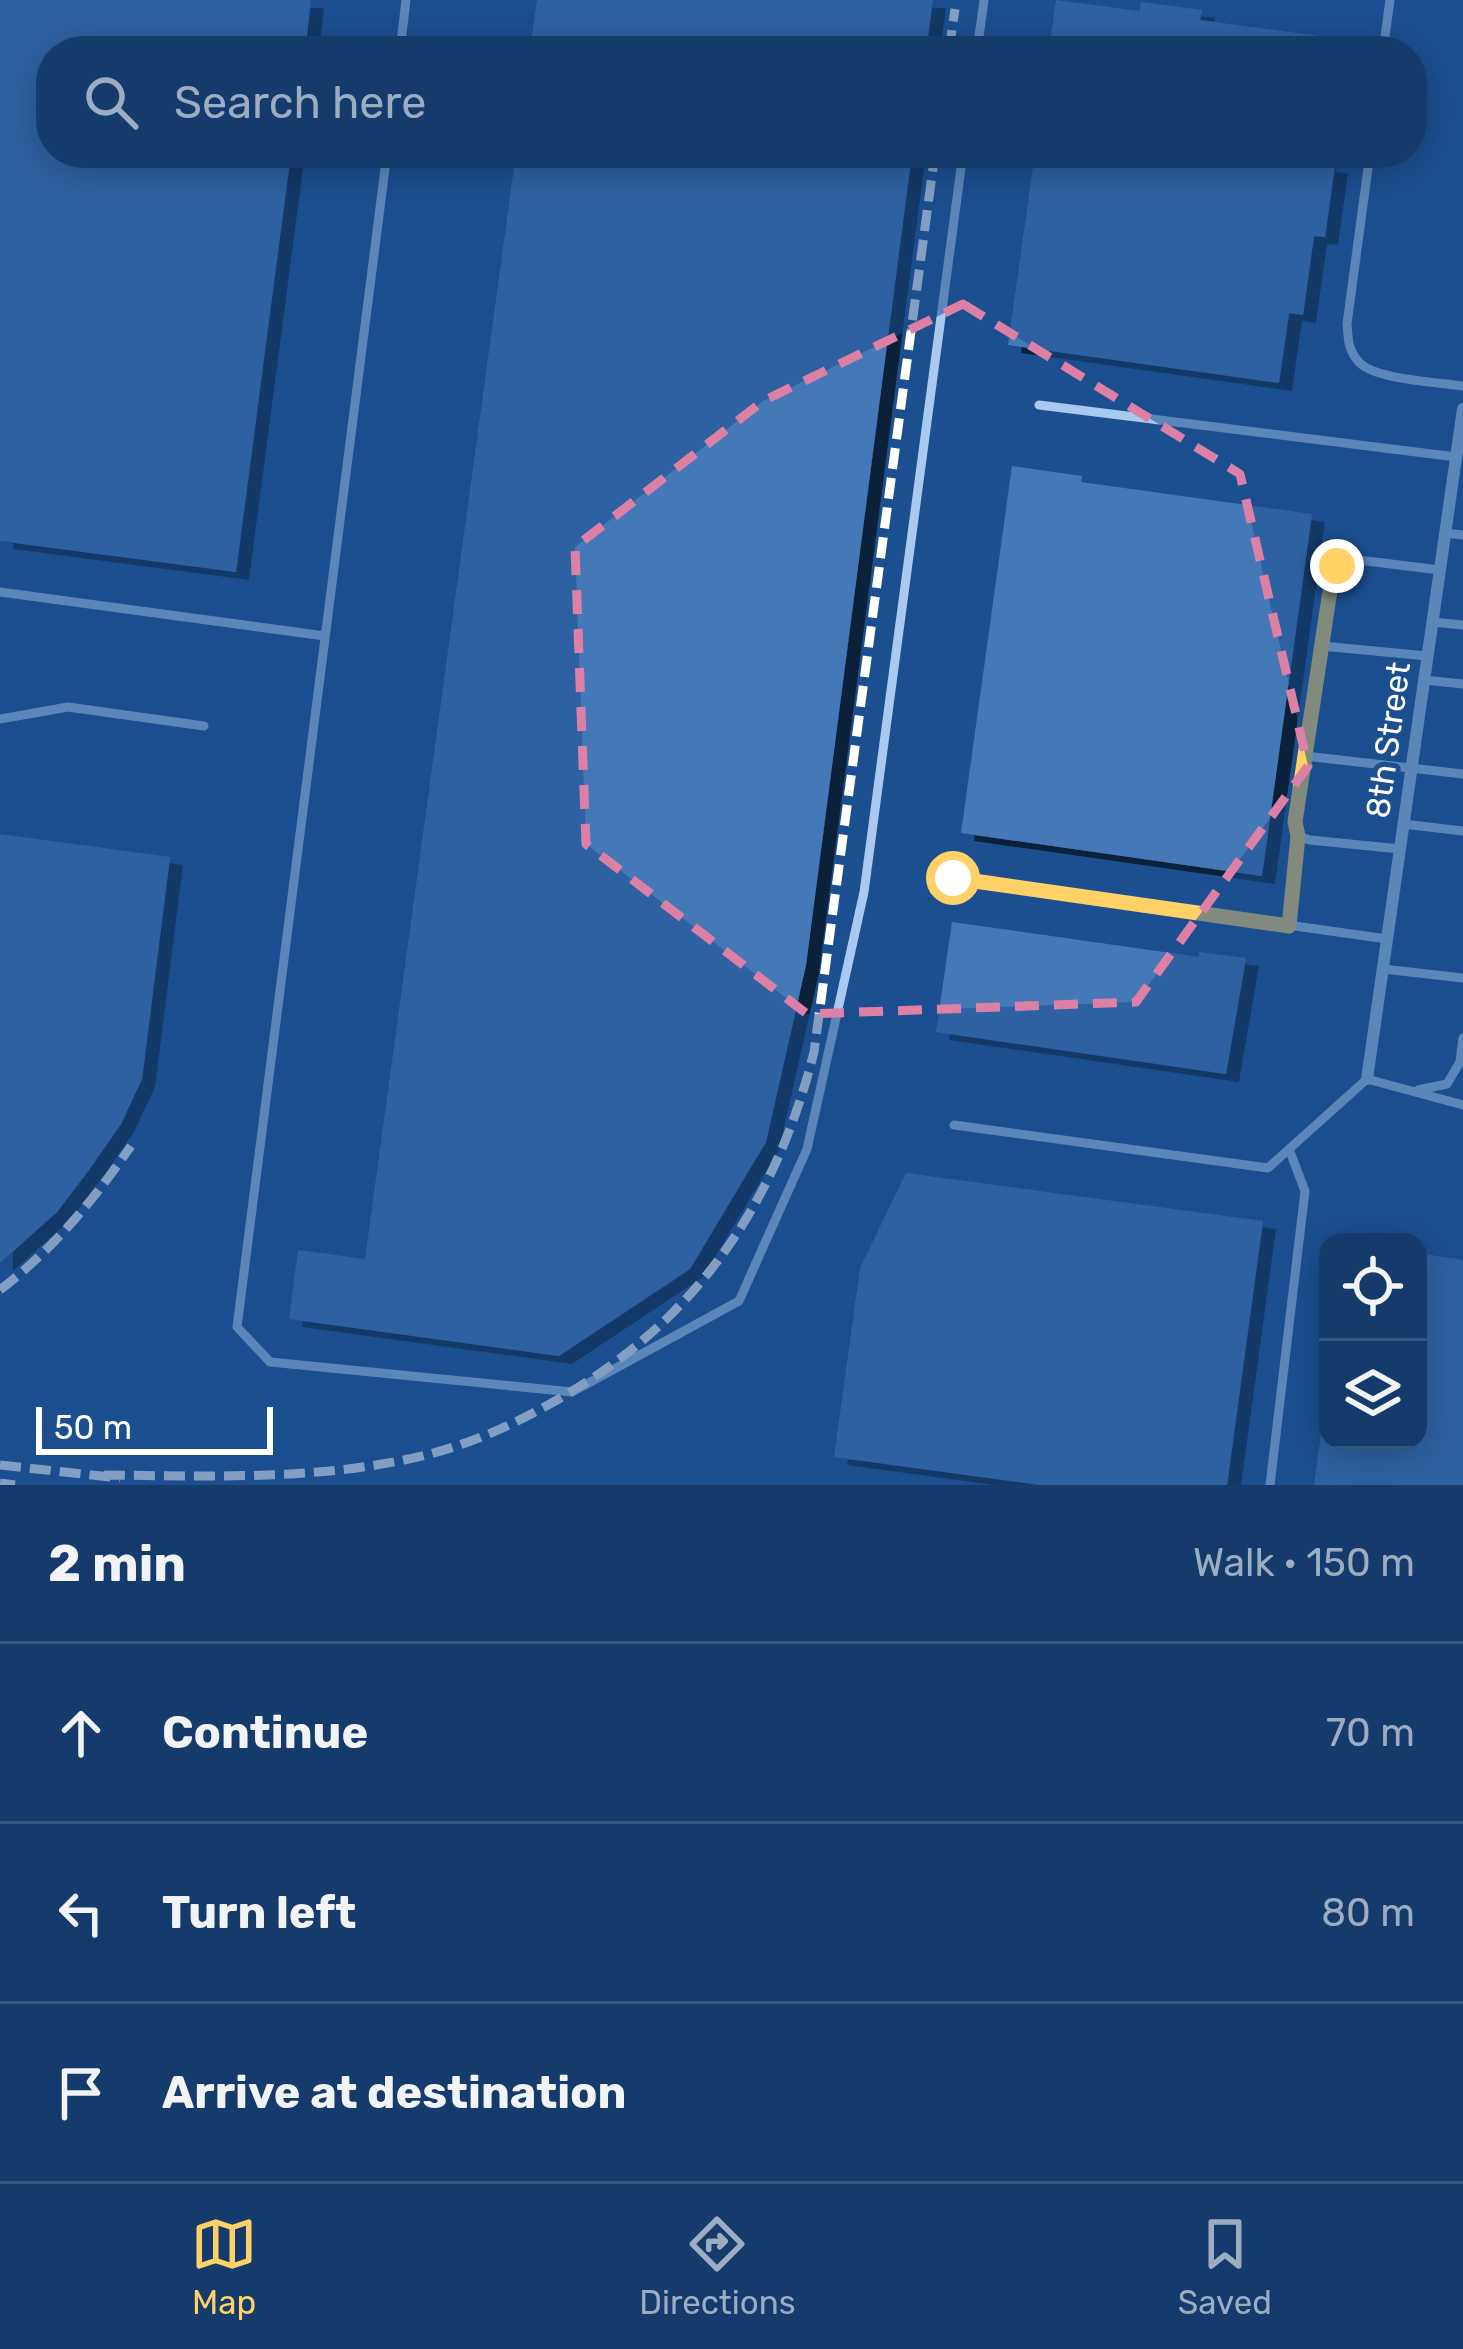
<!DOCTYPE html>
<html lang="en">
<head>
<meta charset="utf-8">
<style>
	:root { --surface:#143b6b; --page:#1d4271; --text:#f1f3f6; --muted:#9dadc1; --line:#33557e; --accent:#ffd166 }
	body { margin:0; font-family:Rubik,sans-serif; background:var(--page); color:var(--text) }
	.controls { position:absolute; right:36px; bottom:36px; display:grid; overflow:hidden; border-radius:24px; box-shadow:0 6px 30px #0003 }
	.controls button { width:108px; height:108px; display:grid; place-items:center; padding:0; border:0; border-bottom:3px solid var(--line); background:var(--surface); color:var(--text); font:60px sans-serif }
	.scale { position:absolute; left:36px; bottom:30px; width:237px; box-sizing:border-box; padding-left:12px; border:6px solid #fff; border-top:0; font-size:33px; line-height:42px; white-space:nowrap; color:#fff; -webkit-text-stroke:9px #1b4f8f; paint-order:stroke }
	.stop { position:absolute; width:36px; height:36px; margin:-27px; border:9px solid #ffd166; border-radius:50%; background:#fff }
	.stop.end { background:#ffd166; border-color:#fff; box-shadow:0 3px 12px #0008 }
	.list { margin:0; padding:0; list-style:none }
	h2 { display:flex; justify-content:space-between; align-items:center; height:156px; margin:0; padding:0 48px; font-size:51px }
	h2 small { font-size:39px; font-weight:400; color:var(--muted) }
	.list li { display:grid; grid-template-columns:78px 1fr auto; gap:36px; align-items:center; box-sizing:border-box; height:180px; padding:0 48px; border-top:3px solid var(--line) }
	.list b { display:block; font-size:45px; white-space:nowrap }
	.list em { font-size:39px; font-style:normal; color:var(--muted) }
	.icon { flex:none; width:66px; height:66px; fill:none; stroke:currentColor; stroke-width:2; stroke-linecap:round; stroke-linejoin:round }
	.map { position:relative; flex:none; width:1463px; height:1485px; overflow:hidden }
	.search { position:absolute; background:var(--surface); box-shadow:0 6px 30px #0003; left:36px; right:36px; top:36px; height:132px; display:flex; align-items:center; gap:30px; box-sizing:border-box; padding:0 42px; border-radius:48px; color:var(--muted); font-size:45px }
	.sheet { height:696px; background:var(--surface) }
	nav { display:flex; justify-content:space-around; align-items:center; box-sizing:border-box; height:168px; border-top:3px solid var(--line); background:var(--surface); font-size:33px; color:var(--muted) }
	nav a { display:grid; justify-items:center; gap:6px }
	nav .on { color:var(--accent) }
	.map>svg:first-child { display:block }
	.building { fill:#4478b7; filter:url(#shadow) }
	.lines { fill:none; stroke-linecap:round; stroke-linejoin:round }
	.service { stroke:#a9c9ee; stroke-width:9 }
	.minor { stroke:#a9c9ee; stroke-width:12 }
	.rail { stroke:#fff; stroke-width:9; stroke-dasharray:21 9; stroke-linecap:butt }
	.route { stroke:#ffd166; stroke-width:15 }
	.marked { fill:none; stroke:#dd80a5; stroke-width:9; stroke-dasharray:24 15; stroke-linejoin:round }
	.labels { text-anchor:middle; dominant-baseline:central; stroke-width:10; stroke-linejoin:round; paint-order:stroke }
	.street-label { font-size:33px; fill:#fff; stroke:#1b4f8f }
</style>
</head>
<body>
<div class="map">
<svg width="1463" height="1485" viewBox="0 0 1463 1485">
	<defs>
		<filter id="shadow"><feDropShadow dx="13" dy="8" stdDeviation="0" flood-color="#0009"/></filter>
	</defs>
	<rect width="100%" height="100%" fill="#1b4f8f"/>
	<path class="building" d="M 0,0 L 311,0 L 305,51 L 51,51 L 51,153 L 291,153 L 236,572 L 0,541 Z
		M 537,0 L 933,0 L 926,51 L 530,51 Z
		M 1056,0 L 1140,11 L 1141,2 L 1202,10 L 1200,20 L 1341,39 L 1339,51 L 1049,51 Z
		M 516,153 L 912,153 L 806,965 L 766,1142 L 690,1269 L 559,1356 L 289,1319 L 298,1250 L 365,1259 Z
		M 1035,153 L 1325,153 L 1323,164 L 1335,165 L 1325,237 L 1314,236 L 1303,315 L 1289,313 L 1279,383 L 1008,345 Z
		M 1012,466 L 1082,476 L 1081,482 L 1312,514 L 1262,876 L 961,833 Z
		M 0,834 L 170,857 L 142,1079 L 121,1124 L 89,1170 L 57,1212 L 0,1263 Z
		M 952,922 L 1199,957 L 1199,952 L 1246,958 L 1226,1074 L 936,1032 Z
		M 906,1173 L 1263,1221 L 1227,1485 L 1040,1485 L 834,1457 L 860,1268 Z
		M 1418,1253 L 1463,1260 L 1463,1485 L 1314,1485 L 1325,1406 L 1328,1406 L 1328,1440 L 1418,1440 Z"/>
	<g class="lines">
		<path class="service" d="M 400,51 L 406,0
			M 977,51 L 984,0
			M 1383,51 L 1390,0
			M 387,153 L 237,1327 L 270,1362 L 572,1392 L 739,1301 L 807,1149 L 864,892 L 963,153
			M 1370,153 L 1347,324 C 1348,337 1348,350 1358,361 C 1373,380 1438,382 1463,386
			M 1039,405 L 1456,457
			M 1445,533 L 1463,535
			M 0,592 L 325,636
			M 1432,622 L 1463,625
			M 1322,646 L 1427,656
			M 1424,680 L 1463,684
			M 0,719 L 68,707 L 204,726
			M 1305,756 L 1463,774
			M 1403,824 L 1463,831
			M 1400,849 L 1310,840 L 1298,836 L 1295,822 L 1331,584 L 1337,566 L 1350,559 L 1440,570
			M 953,878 L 1387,939
			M 1289,926 L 1298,836
			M 1383,969 L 1463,978
			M 1418,1090 L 1447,1084 L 1460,1062 L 1463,1038
			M 954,1125 L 1268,1168 L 1367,1079 L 1463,1105
			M 1270,1485 L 1305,1191 L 1289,1149"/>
		<path class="minor" d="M 1367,1079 L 1463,409"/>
		<path class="rail" d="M 949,51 L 955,9
			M 0,1290 C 53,1249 93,1201 131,1146
			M 0,1465 L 120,1478
			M 104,1475 C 203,1476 306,1480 404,1460 C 455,1450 503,1430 548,1405 C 691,1327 775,1208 814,1052 L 935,153
			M 0,1483 L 15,1485"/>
	</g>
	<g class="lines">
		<path class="route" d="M 953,878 L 1289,926 L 1298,836 L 1295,822 L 1331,584 L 1337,566"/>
	</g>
	<path d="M0 0H1463V1485H0ZM 963,304 L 1240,474 L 1308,766 L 1136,1002 L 807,1014 L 586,844 L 575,547 L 763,401 Z" fill="#1b4f8f" fill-opacity=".55" fill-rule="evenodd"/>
	<path class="marked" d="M 963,304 L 1240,474 L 1308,766 L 1136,1002 L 807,1014 L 586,844 L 575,547 L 763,401 Z"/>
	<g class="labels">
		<g class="street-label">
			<text transform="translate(1388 740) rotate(-82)">8th Street</text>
		</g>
	</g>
</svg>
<div class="controls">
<button><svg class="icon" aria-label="locate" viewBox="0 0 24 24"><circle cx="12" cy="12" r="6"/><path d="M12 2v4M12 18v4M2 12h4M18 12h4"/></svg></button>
<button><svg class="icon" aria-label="layers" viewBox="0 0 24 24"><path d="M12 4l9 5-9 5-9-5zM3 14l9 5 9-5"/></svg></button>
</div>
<div class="scale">50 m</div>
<div class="stop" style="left:953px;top:878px"></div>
<div class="stop end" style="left:1337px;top:566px"></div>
<div class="search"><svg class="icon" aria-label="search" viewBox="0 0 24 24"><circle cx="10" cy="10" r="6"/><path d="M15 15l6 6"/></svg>Search here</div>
</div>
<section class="sheet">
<h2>2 min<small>Walk · 150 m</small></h2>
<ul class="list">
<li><svg class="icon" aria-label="ahead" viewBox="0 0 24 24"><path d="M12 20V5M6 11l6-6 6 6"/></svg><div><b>Continue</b></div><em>70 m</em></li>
<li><svg class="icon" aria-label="left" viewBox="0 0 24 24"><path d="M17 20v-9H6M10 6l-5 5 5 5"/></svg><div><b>Turn left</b></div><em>80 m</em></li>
<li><svg class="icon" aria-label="arrive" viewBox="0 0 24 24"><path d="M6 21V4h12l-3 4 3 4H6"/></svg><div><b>Arrive at destination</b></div></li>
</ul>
</section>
<nav>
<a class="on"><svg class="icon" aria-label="map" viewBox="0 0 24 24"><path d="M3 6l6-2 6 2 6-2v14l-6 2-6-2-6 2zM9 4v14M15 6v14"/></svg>Map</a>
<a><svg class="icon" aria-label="directions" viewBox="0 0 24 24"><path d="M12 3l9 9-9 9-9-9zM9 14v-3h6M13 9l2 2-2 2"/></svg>Directions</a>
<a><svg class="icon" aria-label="saved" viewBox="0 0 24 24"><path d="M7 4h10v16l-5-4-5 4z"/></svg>Saved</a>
</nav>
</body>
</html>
